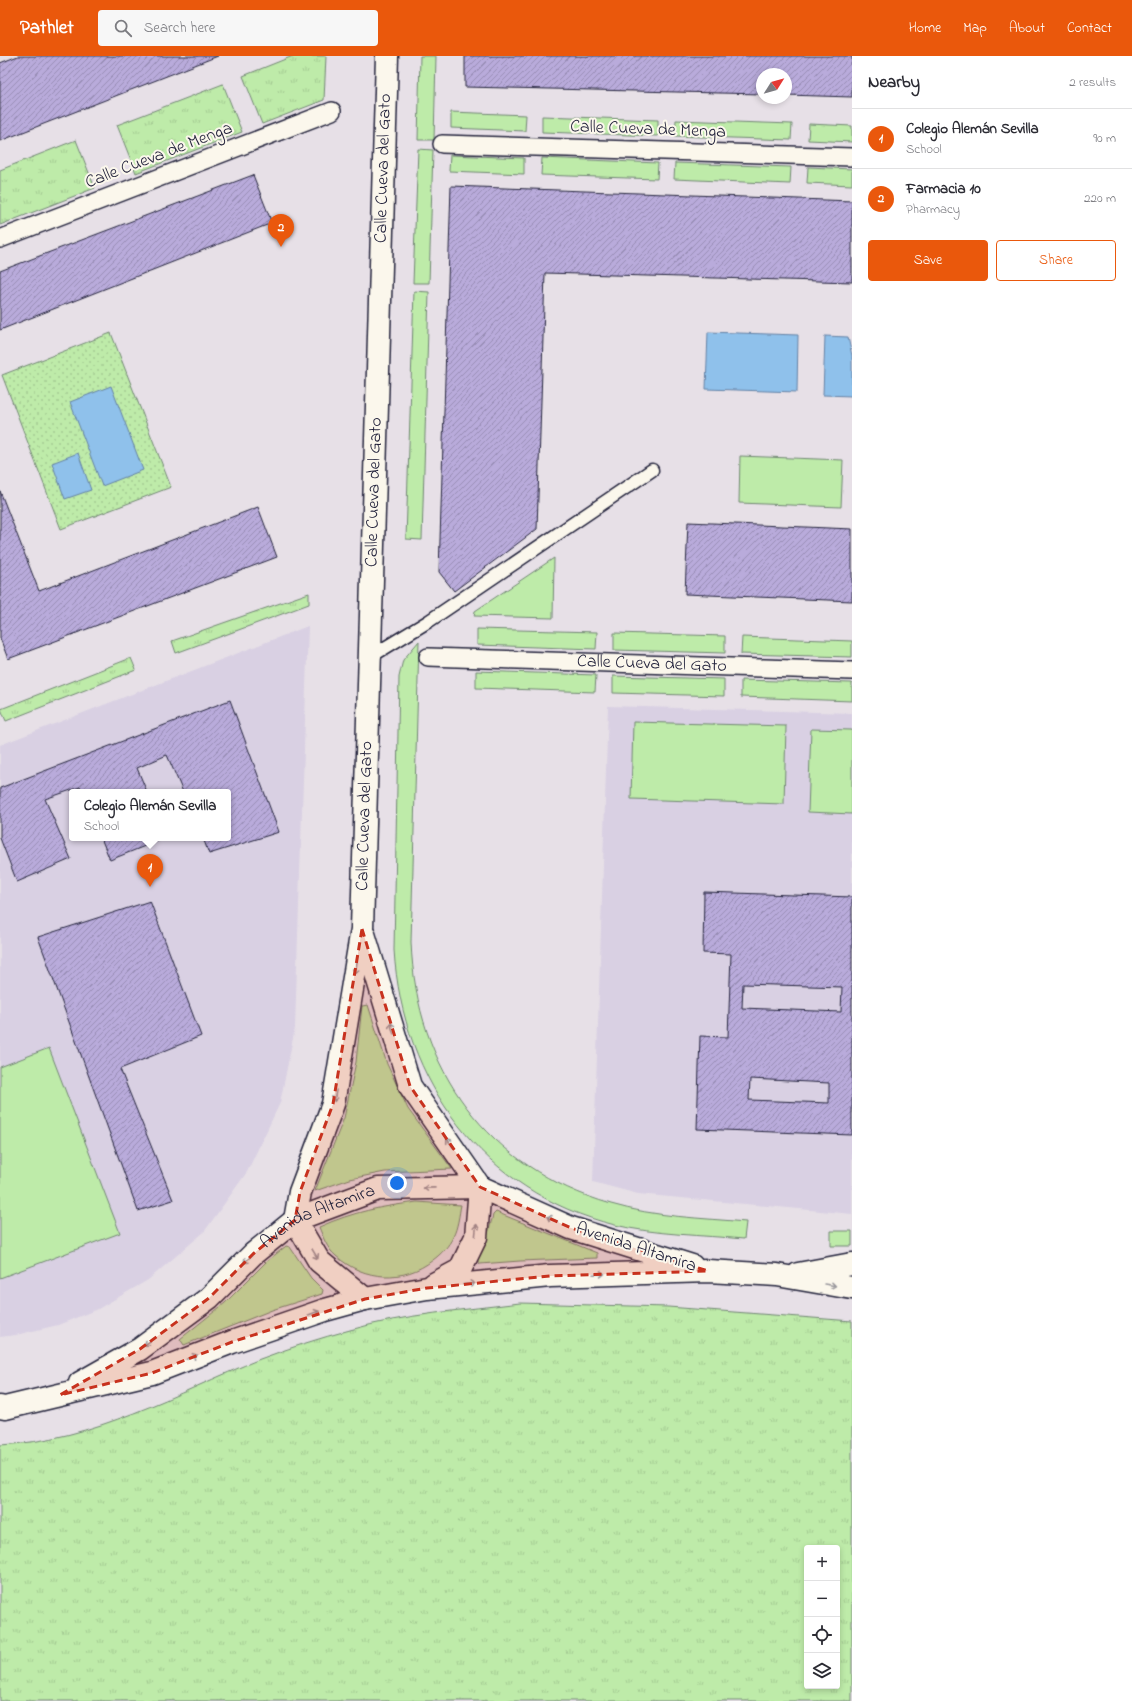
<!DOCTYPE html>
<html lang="en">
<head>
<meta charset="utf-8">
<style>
	:root { --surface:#fff; --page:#f7f7f7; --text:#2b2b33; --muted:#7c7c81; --line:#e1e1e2; --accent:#ea580c }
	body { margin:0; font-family:"Indie Flower",sans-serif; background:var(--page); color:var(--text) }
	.controls { position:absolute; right:12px; bottom:12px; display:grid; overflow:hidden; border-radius:4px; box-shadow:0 2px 6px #0003 }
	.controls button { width:36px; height:36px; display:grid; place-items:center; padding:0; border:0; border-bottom:1px solid var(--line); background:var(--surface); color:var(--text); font:20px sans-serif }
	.compass { position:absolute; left:756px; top:12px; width:36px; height:36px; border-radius:50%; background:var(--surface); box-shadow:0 2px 6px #0003; rotate:53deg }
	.you { position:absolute; left:397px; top:1127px; width:14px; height:14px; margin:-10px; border:3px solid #fff; border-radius:50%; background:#1a73e8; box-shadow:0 0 0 6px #1a73e833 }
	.badge { display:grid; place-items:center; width:26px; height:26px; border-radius:50%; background:var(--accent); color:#fff; font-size:13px; font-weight:700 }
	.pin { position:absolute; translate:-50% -33px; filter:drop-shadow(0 1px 2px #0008) }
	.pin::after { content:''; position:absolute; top:21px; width:14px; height:12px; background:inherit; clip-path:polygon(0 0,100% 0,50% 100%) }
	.popup { position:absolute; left:69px; top:733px; width:162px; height:52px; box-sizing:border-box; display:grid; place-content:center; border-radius:4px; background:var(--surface); filter:drop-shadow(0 1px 3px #0005); font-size:13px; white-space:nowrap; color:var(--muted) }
	.popup b { font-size:15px; color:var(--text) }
	.popup::after { content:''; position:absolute; left:50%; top:100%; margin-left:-8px; border:8px solid transparent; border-top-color:var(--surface) }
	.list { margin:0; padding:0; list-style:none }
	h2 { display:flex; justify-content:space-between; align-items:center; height:52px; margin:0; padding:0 16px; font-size:17px }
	h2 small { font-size:13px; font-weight:400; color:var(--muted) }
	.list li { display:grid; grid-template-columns:26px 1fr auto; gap:12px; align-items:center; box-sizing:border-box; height:60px; padding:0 16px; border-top:1px solid var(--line) }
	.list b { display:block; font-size:15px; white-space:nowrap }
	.list p { margin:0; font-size:13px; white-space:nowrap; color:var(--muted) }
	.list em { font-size:13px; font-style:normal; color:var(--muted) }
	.actions { display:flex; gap:8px; padding:12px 16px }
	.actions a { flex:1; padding:9px 0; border:1px solid var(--accent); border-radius:4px; text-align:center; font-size:14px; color:var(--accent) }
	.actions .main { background:var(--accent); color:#fff }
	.icon { flex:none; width:22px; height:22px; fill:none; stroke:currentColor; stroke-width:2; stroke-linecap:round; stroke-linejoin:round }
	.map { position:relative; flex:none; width:852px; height:1645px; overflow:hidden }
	header { display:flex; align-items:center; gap:24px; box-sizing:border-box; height:56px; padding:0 20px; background:var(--accent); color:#fff }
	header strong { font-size:19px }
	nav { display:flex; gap:22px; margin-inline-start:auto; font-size:14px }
	.search { width:280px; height:36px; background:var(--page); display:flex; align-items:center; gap:10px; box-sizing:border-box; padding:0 14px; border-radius:4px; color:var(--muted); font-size:15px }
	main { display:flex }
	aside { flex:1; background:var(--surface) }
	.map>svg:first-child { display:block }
	.built { fill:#d9d0e3; fill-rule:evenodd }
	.grass { fill:#beeba9; stroke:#708672 }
	.park { fill:url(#park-tufts); stroke:#708672; fill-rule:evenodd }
	.garden { fill:url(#garden-dots); stroke:#708672 }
	.water { fill:#8fc1eb; stroke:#6381a5 }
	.building { fill:url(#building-hatch); stroke:#22223b; fill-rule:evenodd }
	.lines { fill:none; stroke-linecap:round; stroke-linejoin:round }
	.service-casing { stroke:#22223b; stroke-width:15 }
	.pedestrian-casing { stroke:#22223b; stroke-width:20 }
	.minor-casing { stroke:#22223b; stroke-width:25 }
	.service { stroke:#fbf7ec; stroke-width:12 }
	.pedestrian { stroke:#fbf7ec; stroke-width:17 }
	.minor { stroke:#fbf7ec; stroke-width:22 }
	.oneway { stroke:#99979c }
	.marked { fill:#c8321e; fill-opacity:0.2; stroke:#c8321e; stroke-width:3; stroke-dasharray:8 5; stroke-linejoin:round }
	.labels { text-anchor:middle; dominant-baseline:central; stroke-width:4; stroke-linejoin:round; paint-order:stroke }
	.street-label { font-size:18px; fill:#22223b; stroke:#fbf7ec }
</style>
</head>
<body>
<header>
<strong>Pathlet</strong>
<div class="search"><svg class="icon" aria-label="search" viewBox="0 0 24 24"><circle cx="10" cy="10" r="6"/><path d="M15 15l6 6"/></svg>Search here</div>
<nav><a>Home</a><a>Map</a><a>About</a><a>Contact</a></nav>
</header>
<main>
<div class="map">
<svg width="852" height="1645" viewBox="0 0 852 1645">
	<defs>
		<pattern id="park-tufts" width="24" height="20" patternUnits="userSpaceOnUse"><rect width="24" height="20" fill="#beeba9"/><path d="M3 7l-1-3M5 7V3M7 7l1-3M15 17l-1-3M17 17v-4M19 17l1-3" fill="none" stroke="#a3c992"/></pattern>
		<pattern id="garden-dots" width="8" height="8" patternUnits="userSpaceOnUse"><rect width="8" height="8" fill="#beeba9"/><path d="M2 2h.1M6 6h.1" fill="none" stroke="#a3c992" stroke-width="1.8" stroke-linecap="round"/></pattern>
		<pattern id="building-hatch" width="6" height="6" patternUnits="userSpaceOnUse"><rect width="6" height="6" fill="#b9abdb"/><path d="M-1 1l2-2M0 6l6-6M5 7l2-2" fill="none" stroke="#968bb3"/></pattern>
	</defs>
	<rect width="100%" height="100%" fill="#e7e0e7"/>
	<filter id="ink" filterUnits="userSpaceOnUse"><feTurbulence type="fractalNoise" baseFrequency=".025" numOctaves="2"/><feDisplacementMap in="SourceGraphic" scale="8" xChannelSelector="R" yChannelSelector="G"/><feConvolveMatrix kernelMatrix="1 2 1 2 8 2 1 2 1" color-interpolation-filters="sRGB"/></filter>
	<g filter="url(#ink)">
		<path class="built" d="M 308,570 L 295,972 L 280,1047 L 247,1116 L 204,1176 L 148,1224 L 98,1253 L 58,1269 L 16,1279 L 0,1281 L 0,689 ZM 72,736 L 228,736 L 228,782 L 72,782 Z
			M 608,650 L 852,657 L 852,1158 L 638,1138 L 593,1126 Z"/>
		<path class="grass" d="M 420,0 L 436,0 L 434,84 L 418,84 Z
			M 451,56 L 526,59 L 525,75 L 451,72 Z
			M 542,60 L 658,64 L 658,80 L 542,76 Z
			M 676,64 L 792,68 L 791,84 L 675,80 Z
			M 809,68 L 852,70 L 852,86 L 808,84 Z
			M 418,93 L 433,94 L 429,227 L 413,227 Z
			M 450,99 L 524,102 L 524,118 L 449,115 Z
			M 542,102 L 658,107 L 657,123 L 541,119 Z
			M 675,107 L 791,111 L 790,128 L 674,123 Z
			M 808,111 L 852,113 L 852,129 L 807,127 Z
			M 414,235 L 429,236 L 422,484 L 406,483 Z
			M 740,400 L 843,404 L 841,451 L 739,447 Z
			M 554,502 L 553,562 L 474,560 L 475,555 Z
			M 477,573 L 597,576 L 596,593 L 477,589 Z
			M 614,577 L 725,580 L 725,597 L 614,594 Z
			M 742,581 L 852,585 L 852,601 L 741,598 Z
			M 419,585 L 411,886 C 416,1014 488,1112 611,1148 C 655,1161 701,1162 746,1166 L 744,1183 C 701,1179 657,1179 615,1169 C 483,1137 402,1025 394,894 L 399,621 L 403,604 Z
			M 476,615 L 596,619 L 595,636 L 476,632 Z
			M 613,620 L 724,623 L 724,640 L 613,637 Z
			M 741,624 L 852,627 L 852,645 L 741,641 Z
			M 633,666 L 786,670 L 784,748 L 631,743 Z
			M 811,673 L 852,674 L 852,758 L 808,756 Z
			M 368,949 L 387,1008 L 408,1053 L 452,1113 L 385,1116 L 350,1123 L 315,1135 L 344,1062 L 356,1006 L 362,950 Z
			M 49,992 L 120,1177 L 0,1222 L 0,1011 Z
			M 417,1146 L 461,1149 C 459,1159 458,1171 453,1181 C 449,1190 441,1198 433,1204 C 404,1227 364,1225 336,1200 C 327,1193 323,1181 319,1171 C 355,1155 380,1151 417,1146 Z
			M 496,1156 L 597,1197 L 597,1202 L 520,1205 L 480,1208 L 477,1204 L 485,1189 L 493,1159 Z
			M 831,1175 L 852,1175 L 852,1190 L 831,1190 Z
			M 286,1190 L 290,1191 L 311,1222 L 323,1234 L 322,1238 L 272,1254 L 184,1289 L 180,1283 L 225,1247 L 266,1206 Z"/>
		<path class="park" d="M 293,0 L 326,0 L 324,44 L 262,68 L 243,20 Z
			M 223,28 L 242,76 L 136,117 L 117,69 Z
			M 76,84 L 95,132 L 0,169 L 0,114 Z
			M 309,537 L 309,548 L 176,597 L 172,585 Z
			M 131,602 L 136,614 L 6,665 L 1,653 Z
			M 520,1247 L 668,1251 L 852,1265 L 852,1645 L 0,1645 L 0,1389 C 93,1385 176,1337 260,1303 C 289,1292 320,1282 350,1274 C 405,1258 464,1254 520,1247 ZM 807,1492 L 837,1492 L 837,1630 L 807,1630 Z"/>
		<path class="garden" d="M 111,277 L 171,431 L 61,473 L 2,319 Z"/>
		<path class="water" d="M 708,276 L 798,279 L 797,336 L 706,333 Z
			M 825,280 L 848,281 L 852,300 L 852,340 L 823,339 Z
			M 111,330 L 143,414 L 102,430 L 70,346 Z
			M 78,397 L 91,434 L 65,443 L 52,407 Z"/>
		<path class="building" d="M 18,0 L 218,0 L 0,85 L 0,7 Z
			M 465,0 L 852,0 L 852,41 L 786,39 L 786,18 L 762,18 L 762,38 L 465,31 Z
			M 253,119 L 272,167 L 0,274 L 0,215 Z
			M 451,130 L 852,145 L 852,226 L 545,217 L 537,473 L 454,535 L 439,516 Z
			M 0,435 L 39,535 L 258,451 L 277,501 L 8,603 L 0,582 Z
			M 688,466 L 852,473 L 852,545 L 685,538 Z
			M 230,644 L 279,776 L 209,798 L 203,782 L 228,782 L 228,736 L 183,736 L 167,699 L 137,712 L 147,736 L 82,736 L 80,731 L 45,743 L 71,803 L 17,826 L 0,782 L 0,732 Z
			M 101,782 L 165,782 L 110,804 Z
			M 704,836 L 852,841 L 852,1079 L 697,1073 L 700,980 L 728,981 L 731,898 L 703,897 ZM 743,928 L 842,931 L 841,956 L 742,952 ZM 750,1023 L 829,1027 L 829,1047 L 749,1044 Z
			M 150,845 L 201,980 L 120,1013 L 173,1144 L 138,1155 L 38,881 Z"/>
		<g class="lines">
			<g class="service-casing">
				<path id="service" d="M 370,601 L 429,565 L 652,414"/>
			</g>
			<g class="pedestrian-casing">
				<g id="pedestrian">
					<path d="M 442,88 L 852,101"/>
					<path d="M 0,183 L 332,55"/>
					<path id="s1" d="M 428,601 L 852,615"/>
				</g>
			</g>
			<g class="minor-casing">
				<g id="minor">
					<path d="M 364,878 L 410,1030 L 480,1131 L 476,1181 L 460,1214 L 434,1228"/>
					<path d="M 798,1218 L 852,1208"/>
					<path id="s2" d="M 365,1243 L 319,1205 L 295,1164 L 300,1136 L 333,1048 L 362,873 L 387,0"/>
					<path id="s3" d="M 80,1327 L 140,1293 L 209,1242 L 253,1198 L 295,1164 L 378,1133 L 480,1131 L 571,1172 L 692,1210"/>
					<path d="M 0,1351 L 5,1352 L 152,1317 L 232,1286 L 325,1254 L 365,1243 L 427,1232 L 550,1220 L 708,1215 L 777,1219 L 852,1232"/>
				</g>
			</g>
			<use href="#service" class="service"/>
			<use href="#pedestrian" class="pedestrian"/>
			<use href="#minor" class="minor"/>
		</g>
		<defs><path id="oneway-shaft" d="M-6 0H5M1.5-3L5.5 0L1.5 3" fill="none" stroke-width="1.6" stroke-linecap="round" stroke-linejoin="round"/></defs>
		<g class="oneway">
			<use href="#oneway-shaft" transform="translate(356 912) rotate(100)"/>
			<use href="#oneway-shaft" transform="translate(392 972) rotate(-107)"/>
			<use href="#oneway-shaft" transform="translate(335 1040) rotate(100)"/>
			<use href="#oneway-shaft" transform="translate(450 1087) rotate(-125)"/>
			<use href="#oneway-shaft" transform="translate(429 1132) rotate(179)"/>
			<use href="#oneway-shaft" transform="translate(552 1163) rotate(-155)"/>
			<use href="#oneway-shaft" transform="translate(476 1174) rotate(-84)"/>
			<use href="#oneway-shaft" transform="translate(315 1198) rotate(59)"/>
			<use href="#oneway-shaft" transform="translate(248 1203) rotate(136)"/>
			<use href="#oneway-shaft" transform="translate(599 1218) rotate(-2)"/>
			<use href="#oneway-shaft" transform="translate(469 1228) rotate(-6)"/>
			<use href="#oneway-shaft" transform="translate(830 1229) rotate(9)"/>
			<use href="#oneway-shaft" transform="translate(314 1257) rotate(-19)"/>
			<use href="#oneway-shaft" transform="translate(149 1286) rotate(144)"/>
			<use href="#oneway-shaft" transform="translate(192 1301) rotate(-21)"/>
		</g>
	</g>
	<path class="marked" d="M 362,873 L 410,1030 L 480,1131 L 571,1172 L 708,1215 L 550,1220 L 427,1232 L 365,1243 L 232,1286 L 152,1317 L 60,1339 L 140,1293 L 209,1242 L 253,1198 L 295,1164 L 300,1136 L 333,1048 Z"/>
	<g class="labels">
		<g class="street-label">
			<text transform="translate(648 74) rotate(2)">Calle Cueva de Menga</text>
			<text transform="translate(159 100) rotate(-21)">Calle Cueva de Menga</text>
			<text stroke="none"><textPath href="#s2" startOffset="1168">Calle Cueva del Gato</textPath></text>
			<text stroke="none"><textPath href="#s2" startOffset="844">Calle Cueva del Gato</textPath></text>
			<text stroke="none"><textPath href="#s1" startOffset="224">Calle Cueva del Gato</textPath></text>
			<text stroke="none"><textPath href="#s2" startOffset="520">Calle Cueva del Gato</textPath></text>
			<text stroke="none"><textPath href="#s3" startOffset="293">Avenida Altamira</textPath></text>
			<text transform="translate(636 1192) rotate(18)">Avenida Altamira</text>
		</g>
	</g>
</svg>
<div class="controls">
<button>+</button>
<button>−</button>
<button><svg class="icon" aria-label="locate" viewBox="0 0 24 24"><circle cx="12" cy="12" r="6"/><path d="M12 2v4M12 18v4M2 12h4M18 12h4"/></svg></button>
<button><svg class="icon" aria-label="layers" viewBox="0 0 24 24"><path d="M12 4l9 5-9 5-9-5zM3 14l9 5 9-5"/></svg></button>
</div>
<svg class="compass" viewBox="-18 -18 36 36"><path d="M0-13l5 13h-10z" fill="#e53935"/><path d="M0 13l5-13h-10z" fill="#7c7c81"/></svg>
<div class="you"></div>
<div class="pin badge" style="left:150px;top:831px">1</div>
<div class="popup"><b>Colegio Alemán Sevilla</b>School</div>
<div class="pin badge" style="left:281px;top:191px">2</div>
</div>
<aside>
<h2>Nearby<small>2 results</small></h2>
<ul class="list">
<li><span class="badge">1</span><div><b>Colegio Alemán Sevilla</b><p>School</p></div><em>90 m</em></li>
<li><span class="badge">2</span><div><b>Farmacia 10</b><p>Pharmacy</p></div><em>220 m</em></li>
</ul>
<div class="actions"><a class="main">Save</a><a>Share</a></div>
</aside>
</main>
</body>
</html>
